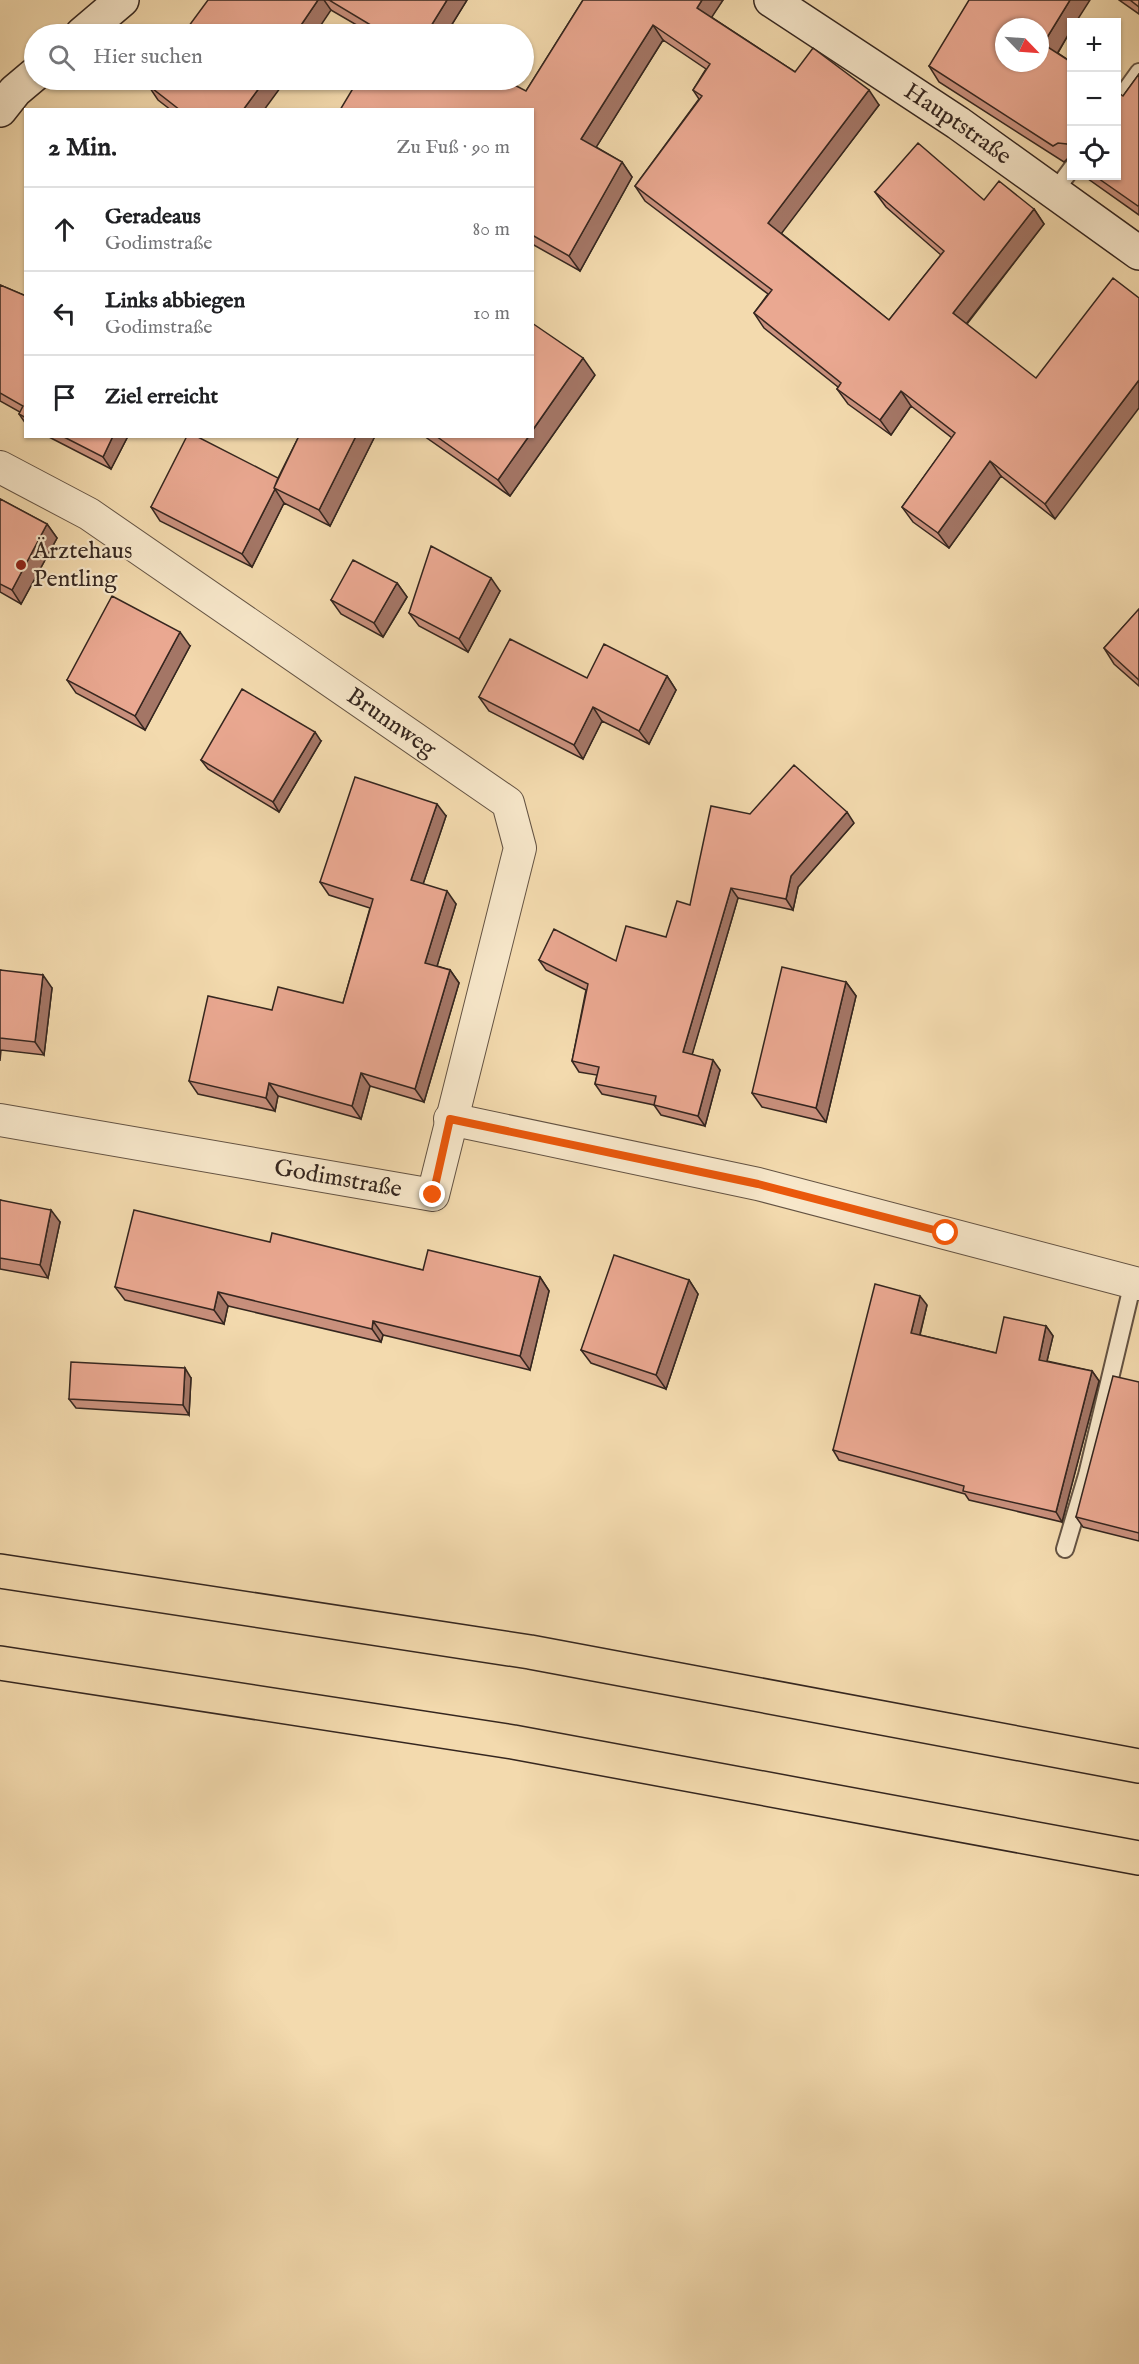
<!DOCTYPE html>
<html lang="de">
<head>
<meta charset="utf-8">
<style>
	:root { --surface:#fff; --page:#f6f6f6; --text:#202124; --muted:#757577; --line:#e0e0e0 }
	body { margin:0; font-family:"IM FELL English",serif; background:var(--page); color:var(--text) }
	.controls { position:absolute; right:18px; top:18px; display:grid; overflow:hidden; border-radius:0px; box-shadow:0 2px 4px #0004 }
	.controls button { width:54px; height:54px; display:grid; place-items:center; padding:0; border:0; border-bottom:2px solid var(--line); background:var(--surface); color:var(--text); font:30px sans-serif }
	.compass { position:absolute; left:995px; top:18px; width:54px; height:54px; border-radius:50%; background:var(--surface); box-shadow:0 2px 4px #0004; rotate:115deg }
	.stop { position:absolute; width:18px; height:18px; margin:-14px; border:4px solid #ea580c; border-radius:50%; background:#fff }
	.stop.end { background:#ea580c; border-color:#fff; box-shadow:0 2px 6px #0008 }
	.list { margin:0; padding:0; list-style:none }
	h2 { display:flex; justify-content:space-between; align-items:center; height:78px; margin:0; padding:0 24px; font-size:26px }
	h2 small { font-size:20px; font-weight:400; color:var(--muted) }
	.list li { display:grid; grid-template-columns:39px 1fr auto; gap:18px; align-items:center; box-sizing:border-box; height:84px; padding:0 24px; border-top:2px solid var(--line) }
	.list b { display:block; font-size:22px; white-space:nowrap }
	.list p { margin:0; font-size:20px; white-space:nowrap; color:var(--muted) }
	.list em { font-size:20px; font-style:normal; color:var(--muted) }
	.icon { flex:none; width:33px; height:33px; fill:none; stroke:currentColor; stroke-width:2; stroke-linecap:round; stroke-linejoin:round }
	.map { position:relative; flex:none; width:1139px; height:2364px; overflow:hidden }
	.search { position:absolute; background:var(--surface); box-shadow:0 2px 4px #0004; left:24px; top:24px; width:510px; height:66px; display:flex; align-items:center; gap:15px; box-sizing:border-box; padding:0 21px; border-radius:33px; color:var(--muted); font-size:22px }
	.panel { position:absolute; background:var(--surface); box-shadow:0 2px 4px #0004; left:24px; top:108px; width:510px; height:330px; border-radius:0px }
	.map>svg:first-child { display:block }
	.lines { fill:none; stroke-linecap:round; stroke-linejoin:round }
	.lane-casing { stroke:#645343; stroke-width:20 }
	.street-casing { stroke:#645343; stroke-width:34 }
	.secondary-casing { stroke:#35261f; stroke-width:36 }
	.highway-casing { stroke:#35261f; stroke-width:36 }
	.lane { stroke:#f7e7ca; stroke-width:16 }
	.street { stroke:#f7e7ca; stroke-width:32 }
	.secondary { stroke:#f7e7ca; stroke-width:33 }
	.highway { stroke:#f3daae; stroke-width:33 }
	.wall { fill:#c9907d; stroke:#35261f; stroke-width:1.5 }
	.shaded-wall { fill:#a47666; stroke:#35261f; stroke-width:1.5 }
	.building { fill:#eaa891; stroke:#35261f; stroke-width:1.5; fill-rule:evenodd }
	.route { stroke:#ea580c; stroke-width:8 }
	.poi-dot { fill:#8f2418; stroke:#f7e7ca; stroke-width:2 }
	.labels { text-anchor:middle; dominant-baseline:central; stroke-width:4.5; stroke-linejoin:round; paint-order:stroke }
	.street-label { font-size:24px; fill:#35261f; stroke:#f7e7ca }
	.poi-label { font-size:24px; fill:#35261f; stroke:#f7e7ca; text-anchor:start }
</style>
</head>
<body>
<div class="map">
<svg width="1139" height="2364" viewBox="0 0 1139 2364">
	<rect width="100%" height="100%" fill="#f3daae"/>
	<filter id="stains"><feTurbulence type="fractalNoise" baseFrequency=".00333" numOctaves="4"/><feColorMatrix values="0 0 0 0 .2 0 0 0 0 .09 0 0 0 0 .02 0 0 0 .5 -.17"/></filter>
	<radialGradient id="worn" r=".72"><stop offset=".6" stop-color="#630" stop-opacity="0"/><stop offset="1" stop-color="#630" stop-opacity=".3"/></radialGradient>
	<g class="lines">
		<g class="lane-casing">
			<path id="lane" d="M 1116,104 L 1139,72
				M 1055,191 L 1072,168
				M 1065,1549 L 1087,1475 L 1133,1282"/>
		</g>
		<g class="street-casing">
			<g id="street">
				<path id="s1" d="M 0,467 L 89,514 L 508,803 L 520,848 L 433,1195 L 0,1120"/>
				<path d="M 450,1119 L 758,1184 L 1139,1284"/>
			</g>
		</g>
		<g class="secondary-casing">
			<g id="secondary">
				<path id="s2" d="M 771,0 L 958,123 L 1139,253"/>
				<path d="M 82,34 L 122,0"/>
				<path d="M 0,110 L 15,91 L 34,75"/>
			</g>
		</g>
		<g class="highway-casing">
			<path id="highway" d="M 0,1571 L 530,1652 L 1139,1766
				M 0,1663 L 513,1742 L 1139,1858"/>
		</g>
		<use href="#lane" class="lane"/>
		<use href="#street" class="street"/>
		<use href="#secondary" class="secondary"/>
		<use href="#highway" class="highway"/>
	</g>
	<path class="wall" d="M 208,0 L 467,0 L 446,34 L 372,34 L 331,10 Z
		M 583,0 L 723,0 L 711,17 L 795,72 L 879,105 L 781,233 L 889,320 L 941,255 L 886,207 L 875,192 L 984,200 L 1034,209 L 1044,224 L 967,324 L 1055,519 L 1001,476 L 949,548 L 913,522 L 902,507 L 952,438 L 911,406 L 891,435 L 848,404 L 837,389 L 838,387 L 764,328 L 754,313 L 768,294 L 645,201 L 635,186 L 699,99 L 693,90 L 706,69 L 663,40 L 596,147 L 622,162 L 632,177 L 580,271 L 532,244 L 532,110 L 526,91 Z
		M 1119,0 L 1139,0 L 1139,14 Z
		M 1071,30 L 1058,53 L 1071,62 L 1071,159 L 1068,158 L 1064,162 L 939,82 L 929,66 Z
		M 1139,74 L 1139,215 L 1084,176 L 1116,176 L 1123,96 Z
		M 148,85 L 264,110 L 171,110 L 158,100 Z
		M 0,285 L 26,296 L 26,424 L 19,414 L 20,412 L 0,401 Z
		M 595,375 L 510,496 L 424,436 L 532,436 Z
		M 47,436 L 128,436 L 111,469 Z
		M 299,436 L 375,436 L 330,526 L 284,503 L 252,567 L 160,521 L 151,507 L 278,478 Z
		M 0,499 L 47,524 L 57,538 L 21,604 L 0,592 Z
		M 397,583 L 407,597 L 383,637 L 341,614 L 331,600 Z
		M 500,591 L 468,652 L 419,626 L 409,613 Z
		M 1139,609 L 1139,686 L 1114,664 L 1104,648 Z
		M 190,646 L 145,730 L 76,693 L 67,680 Z
		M 667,676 L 676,690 L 649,744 L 602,721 L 583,759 L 489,711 L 479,697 L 587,678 Z
		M 321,741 L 279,812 L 208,769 L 201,760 Z
		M 446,816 L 423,884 L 456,904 L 437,966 L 450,970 L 459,983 L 424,1102 L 370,1086 L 361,1119 L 278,1096 L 275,1111 L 198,1094 L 189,1081 L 272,1010 L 343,1003 L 370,908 L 329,895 L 320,882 Z
		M 854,823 L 798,887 L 793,910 L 738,898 L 692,1054 L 720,1070 L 705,1126 L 661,1115 L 654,1105 L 602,1094 L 595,1084 L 597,1075 L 579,1072 L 572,1061 L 586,990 L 546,970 L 539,960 L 616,961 L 666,937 L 690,905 Z
		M 0,970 L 52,988 L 44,1055 L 1,1050 L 0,1061 Z
		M 846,982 L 856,996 L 826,1122 L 762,1107 L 752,1093 Z
		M 0,1200 L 60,1222 L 48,1278 L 0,1269 Z
		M 270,1242 L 423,1270 L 540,1277 L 549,1291 L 530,1370 L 383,1335 L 381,1342 L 228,1306 L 224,1324 L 125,1300 L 115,1287 Z
		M 689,1280 L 698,1294 L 666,1389 L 591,1363 L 581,1350 Z
		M 927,1305 L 920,1335 L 996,1353 L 1046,1326 L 1053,1336 L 1047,1361 L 1092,1371 L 1099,1381 L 1062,1522 L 969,1500 L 965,1494 L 839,1460 L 833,1450 Z
		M 191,1378 L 189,1415 L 76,1408 L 69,1399 Z
		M 1139,1382 L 1139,1541 L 1083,1527 L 1076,1517 Z"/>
	<path class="shaded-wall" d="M 318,0 L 324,0 L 331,10 L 315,34 L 295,34 Z
		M 447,0 L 467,0 L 446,34 L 426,34 Z
		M 702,0 L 723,0 L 708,23 L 697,8 Z
		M 1070,0 L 1090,0 L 1076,22 L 1071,22 L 1071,30 L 1054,59 L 1043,44 Z
		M 653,25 L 663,40 L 592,154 L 581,139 Z
		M 265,80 L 286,80 L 264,110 L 243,110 Z
		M 869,90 L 879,105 L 778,238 L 768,223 Z
		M 622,162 L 632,177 L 580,271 L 569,256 Z
		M 1034,209 L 1044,224 L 963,328 L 953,313 Z
		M 583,358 L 595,375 L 510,496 L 498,480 L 529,436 L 532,436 L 532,431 Z
		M 1139,380 L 1139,408 L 1055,519 L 1045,504 Z
		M 901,391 L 911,406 L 891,435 L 880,420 Z
		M 113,436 L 128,436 L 111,469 L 103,457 Z
		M 356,436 L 375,436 L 330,526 L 319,510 Z
		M 990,461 L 1001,476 L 949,548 L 938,533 Z
		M 275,489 L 284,503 L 252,567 L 242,554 Z
		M 47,524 L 57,538 L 21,604 L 12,590 Z
		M 491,578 L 500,591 L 468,652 L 459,639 Z
		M 397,583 L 407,597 L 383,637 L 374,623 Z
		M 180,632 L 190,646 L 145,730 L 135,716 Z
		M 667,676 L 676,690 L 649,744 L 639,731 Z
		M 593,707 L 602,721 L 583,759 L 574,745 Z
		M 315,732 L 321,741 L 279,812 L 273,802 Z
		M 437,804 L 446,816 L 420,893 L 411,880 Z
		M 847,812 L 854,823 L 798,887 L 793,910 L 786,899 L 791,876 Z
		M 731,888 L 738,898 L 690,1062 L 683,1052 Z
		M 447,891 L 456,904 L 434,976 L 425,963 Z
		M 450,970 L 459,983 L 424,1102 L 415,1089 Z
		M 43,975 L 52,988 L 44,1055 L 35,1042 Z
		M 846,982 L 856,996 L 826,1122 L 816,1108 Z
		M 713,1060 L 720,1070 L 705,1126 L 698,1116 Z
		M 361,1073 L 370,1086 L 361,1119 L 352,1106 Z
		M 269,1083 L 278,1096 L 275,1111 L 266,1098 Z
		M 51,1210 L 60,1222 L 48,1278 L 40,1265 Z
		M 540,1277 L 549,1291 L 530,1370 L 520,1356 Z
		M 689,1280 L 698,1294 L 666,1389 L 656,1375 Z
		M 218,1292 L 228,1306 L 224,1324 L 214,1310 Z
		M 920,1296 L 927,1305 L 918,1342 L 911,1333 Z
		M 373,1321 L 383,1335 L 381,1342 L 372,1329 Z
		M 1046,1326 L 1053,1336 L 1045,1369 L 1039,1360 Z
		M 185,1368 L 191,1378 L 189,1415 L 183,1405 Z
		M 1092,1371 L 1099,1381 L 1062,1522 L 1056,1512 Z"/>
	<path class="building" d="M 208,0 L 318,0 L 295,34 L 183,34 Z
		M 329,0 L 447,0 L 426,34 L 428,34 L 384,34 L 384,33 Z
		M 583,0 L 702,0 L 697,8 L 795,72 L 813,48 L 869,90 L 768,223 L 889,320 L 944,251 L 875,192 L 918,143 L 984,200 L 999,181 L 1034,209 L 953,313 L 1036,378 L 1113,278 L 1139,298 L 1139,380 L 1045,504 L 990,461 L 938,533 L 902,507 L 955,433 L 901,391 L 880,420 L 837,389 L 841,383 L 754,313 L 772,290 L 635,186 L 702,96 L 693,90 L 710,64 L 653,25 L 581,139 L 622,162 L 569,256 L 532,235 L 532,110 L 340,110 L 358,80 L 505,80 L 526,91 Z
		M 969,0 L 1070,0 L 1043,44 L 1071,62 L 1071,159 L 1070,158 L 1071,149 L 1067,144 L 1058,143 L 1053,146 L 929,66 ZM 1004,27 L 1040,27 L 1040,63 L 1004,63 Z
		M 1130,0 L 1139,0 L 1139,7 Z
		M 1139,74 L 1139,205 L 1138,206 L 1095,176 L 1116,176 L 1116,91 L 1123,96 Z
		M 151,80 L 265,80 L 243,110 L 180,110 L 148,85 Z
		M 0,285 L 26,296 L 26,418 L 19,414 L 23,406 L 0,393 Z
		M 532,323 L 583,358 L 532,431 Z
		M 62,436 L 113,436 L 103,457 Z
		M 187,436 L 196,436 L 278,478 L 274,488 L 275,489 L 242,554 L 151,507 Z
		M 299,436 L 356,436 L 319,510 L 274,488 Z
		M 436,436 L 529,436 L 498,480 Z
		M 0,499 L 47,524 L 12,590 L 0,584 Z
		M 431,546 L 491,578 L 459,639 L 409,613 Z
		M 353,560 L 397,583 L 374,623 L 331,600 Z
		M 112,596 L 180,632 L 135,716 L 67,680 Z
		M 1139,609 L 1139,680 L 1104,648 Z
		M 510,639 L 587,678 L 604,644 L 667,676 L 639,731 L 593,707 L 574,745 L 479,697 Z
		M 242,689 L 315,732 L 273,802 L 201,760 Z
		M 794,765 L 847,812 L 791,876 L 786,899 L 731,888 L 683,1052 L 713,1060 L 698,1116 L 654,1105 L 656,1096 L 595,1084 L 599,1067 L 572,1061 L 588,984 L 539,960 L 554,929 L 616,961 L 626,926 L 666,937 L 677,901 L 690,905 L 711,806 L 750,814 Z
		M 355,777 L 437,804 L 411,880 L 447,891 L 425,963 L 450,970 L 415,1089 L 361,1073 L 352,1106 L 269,1083 L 266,1098 L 189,1081 L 208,996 L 272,1010 L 278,987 L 343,1003 L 373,899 L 320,882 Z
		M 782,967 L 846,982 L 816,1108 L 752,1093 Z
		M 0,970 L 43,975 L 35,1042 L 0,1038 Z
		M 0,1200 L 51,1210 L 40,1265 L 0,1258 Z
		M 134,1210 L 270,1242 L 272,1233 L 423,1270 L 428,1250 L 540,1277 L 520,1356 L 373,1321 L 372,1329 L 218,1292 L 214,1310 L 115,1287 Z
		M 614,1255 L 689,1280 L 656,1375 L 581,1350 Z
		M 875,1284 L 920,1296 L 911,1333 L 996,1353 L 1004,1317 L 1046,1326 L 1039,1360 L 1092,1371 L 1056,1512 L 963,1491 L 964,1486 L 833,1450 Z
		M 71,1362 L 185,1368 L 183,1405 L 69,1399 Z
		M 1113,1376 L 1139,1382 L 1139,1533 L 1076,1517 Z"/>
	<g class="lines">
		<path class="route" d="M 433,1195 L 450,1119 L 758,1184 L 946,1233"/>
	</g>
	<circle class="poi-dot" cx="21" cy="565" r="6"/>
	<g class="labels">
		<g class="street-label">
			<text stroke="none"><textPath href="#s2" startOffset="224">Hauptstraße</textPath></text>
			<text stroke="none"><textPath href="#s1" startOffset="468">Brunnweg</textPath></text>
			<text transform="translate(338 1179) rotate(10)">Godimstraße</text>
		</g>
		<g class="poi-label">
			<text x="33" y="551">Ärztehaus<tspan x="33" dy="28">Pentling</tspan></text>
		</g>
	</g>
	<rect width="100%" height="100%" filter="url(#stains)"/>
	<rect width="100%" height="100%" fill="url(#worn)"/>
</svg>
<div class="controls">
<button>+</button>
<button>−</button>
<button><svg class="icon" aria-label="locate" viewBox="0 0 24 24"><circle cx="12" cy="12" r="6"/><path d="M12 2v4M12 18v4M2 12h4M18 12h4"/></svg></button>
</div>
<svg class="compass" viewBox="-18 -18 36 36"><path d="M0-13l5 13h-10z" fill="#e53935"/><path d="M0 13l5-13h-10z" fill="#757577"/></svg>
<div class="stop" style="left:946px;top:1233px"></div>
<div class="stop end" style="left:433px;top:1195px"></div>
<div class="search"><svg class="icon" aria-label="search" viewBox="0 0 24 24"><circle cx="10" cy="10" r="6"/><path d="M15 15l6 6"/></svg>Hier suchen</div>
<section class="panel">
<h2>2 Min.<small>Zu Fuß · 90 m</small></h2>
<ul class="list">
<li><svg class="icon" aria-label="ahead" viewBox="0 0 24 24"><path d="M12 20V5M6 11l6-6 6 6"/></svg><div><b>Geradeaus</b><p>Godimstraße</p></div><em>80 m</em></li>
<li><svg class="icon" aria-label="left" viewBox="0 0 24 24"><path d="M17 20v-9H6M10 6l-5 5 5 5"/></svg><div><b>Links abbiegen</b><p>Godimstraße</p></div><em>10 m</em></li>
<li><svg class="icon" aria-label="arrive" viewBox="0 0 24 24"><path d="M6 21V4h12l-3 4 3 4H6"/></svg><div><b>Ziel erreicht</b></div></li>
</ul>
</section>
</div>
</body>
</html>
